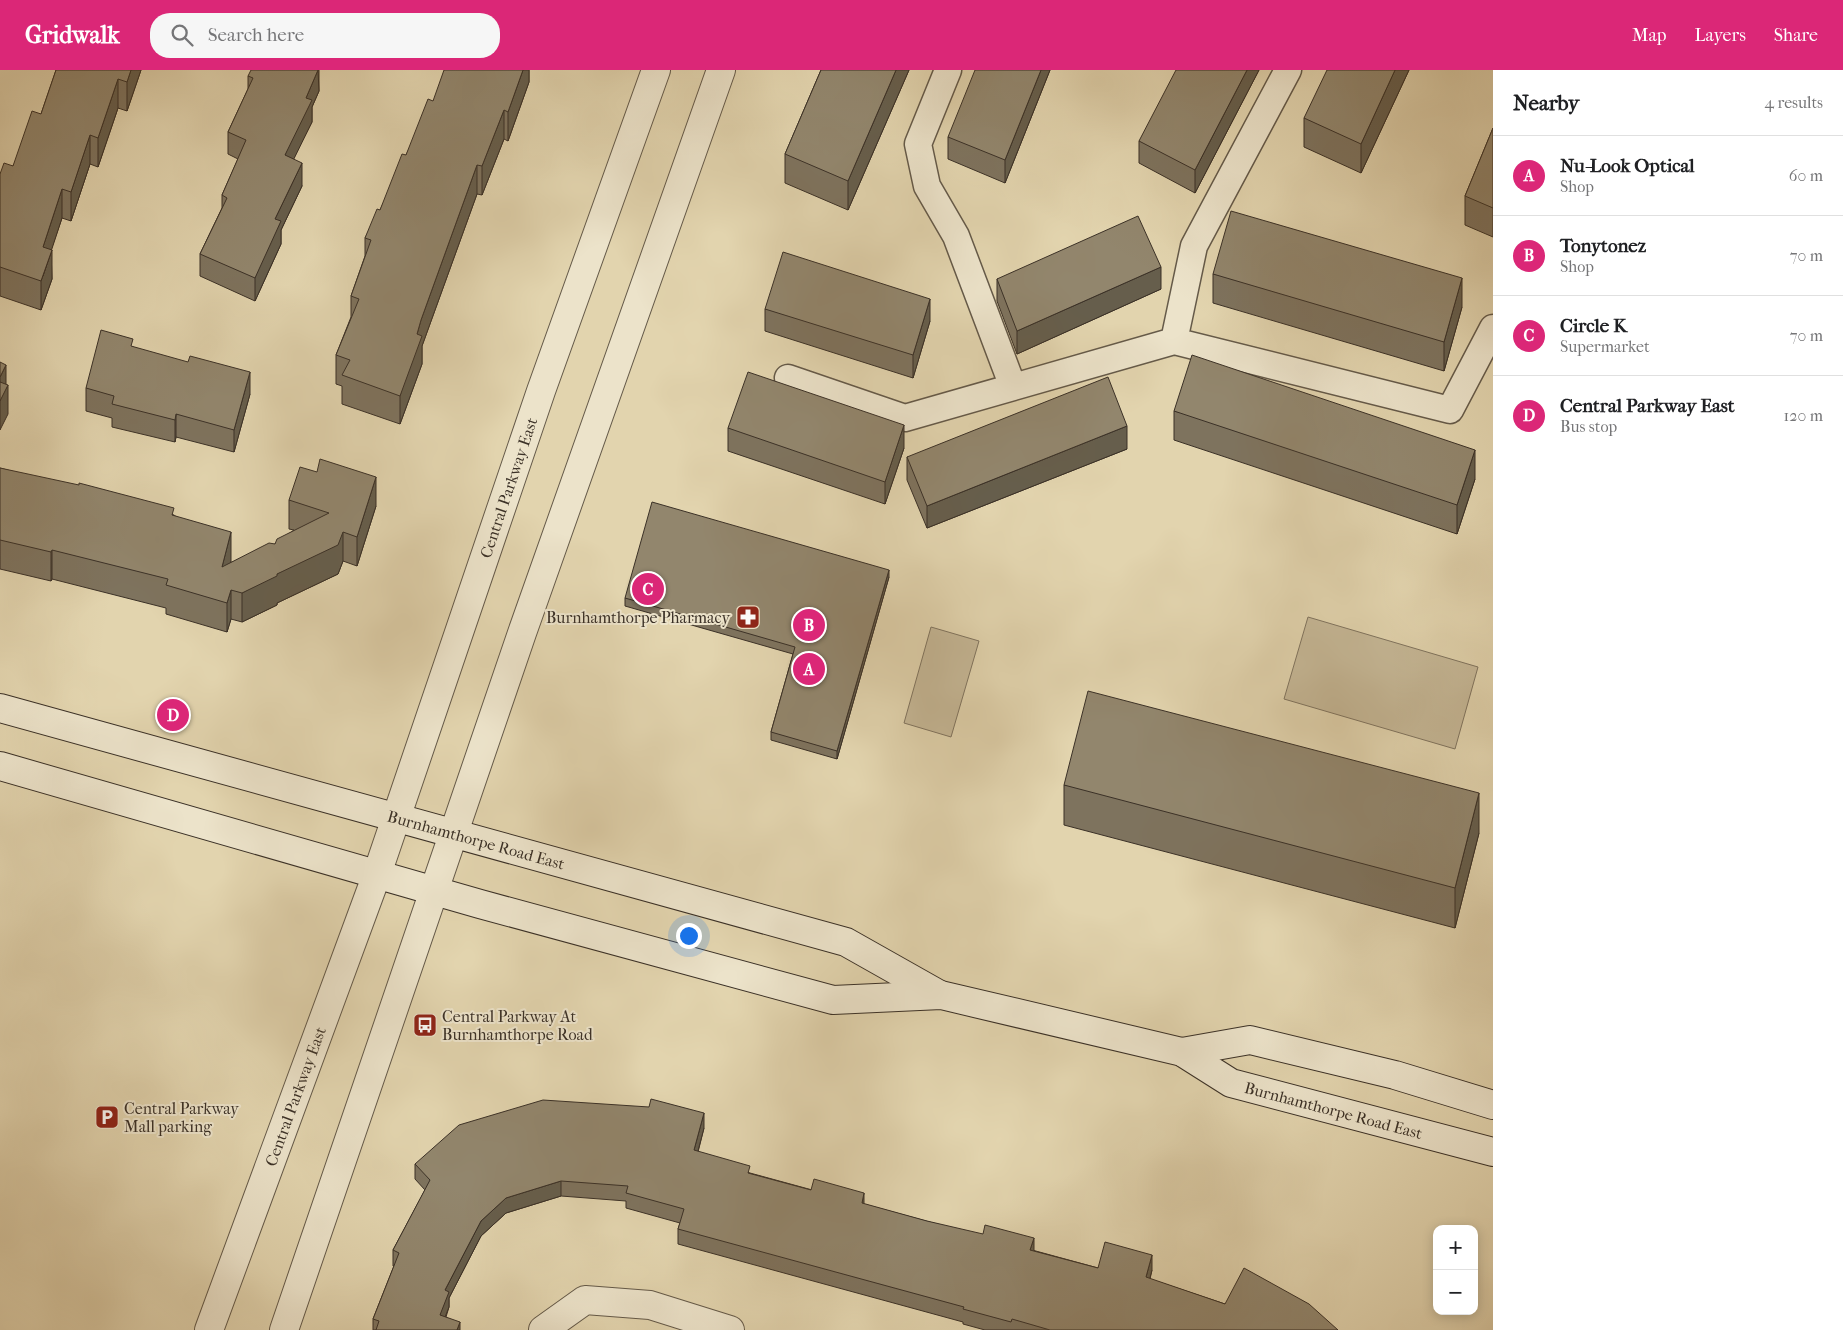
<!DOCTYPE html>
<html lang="en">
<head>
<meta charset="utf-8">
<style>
	:root { --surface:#fff; --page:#f6f6f6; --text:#202124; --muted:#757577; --line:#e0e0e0; --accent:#db2777 }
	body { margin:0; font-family:"IM FELL French Canon",serif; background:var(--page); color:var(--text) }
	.controls { position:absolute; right:15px; bottom:15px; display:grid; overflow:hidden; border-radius:10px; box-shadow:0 2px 12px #0003 }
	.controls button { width:45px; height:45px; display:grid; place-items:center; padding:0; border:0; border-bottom:1px solid var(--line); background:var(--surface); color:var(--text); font:25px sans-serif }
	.you { position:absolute; left:688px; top:865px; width:18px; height:18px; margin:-12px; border:4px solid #fff; border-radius:50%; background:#1a73e8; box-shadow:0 0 0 8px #1a73e833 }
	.badge { display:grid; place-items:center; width:32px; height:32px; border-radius:50%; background:var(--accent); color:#fff; font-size:16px; font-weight:700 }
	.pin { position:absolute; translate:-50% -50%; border:2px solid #fff; box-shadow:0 1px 5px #0006 }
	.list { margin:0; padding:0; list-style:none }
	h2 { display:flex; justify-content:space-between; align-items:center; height:65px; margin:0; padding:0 20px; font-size:21px }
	h2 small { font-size:16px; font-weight:400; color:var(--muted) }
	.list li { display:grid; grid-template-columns:32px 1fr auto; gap:15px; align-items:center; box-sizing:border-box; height:80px; padding:0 20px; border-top:1px solid var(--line) }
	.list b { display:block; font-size:19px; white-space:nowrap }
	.list p { margin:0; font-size:16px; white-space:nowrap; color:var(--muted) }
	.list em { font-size:16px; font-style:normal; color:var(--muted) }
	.icon { flex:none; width:28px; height:28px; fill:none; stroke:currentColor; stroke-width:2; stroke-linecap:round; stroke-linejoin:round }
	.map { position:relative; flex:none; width:1493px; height:1260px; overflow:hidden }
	header { display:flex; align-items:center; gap:30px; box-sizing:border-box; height:70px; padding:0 25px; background:var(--accent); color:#fff }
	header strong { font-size:24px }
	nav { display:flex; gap:28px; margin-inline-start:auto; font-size:18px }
	.search { width:350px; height:45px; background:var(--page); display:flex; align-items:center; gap:12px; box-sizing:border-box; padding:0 18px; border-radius:20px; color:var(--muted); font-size:19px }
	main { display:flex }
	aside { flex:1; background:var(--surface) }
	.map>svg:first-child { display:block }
	.green { fill:#c6b897; stroke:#80745f }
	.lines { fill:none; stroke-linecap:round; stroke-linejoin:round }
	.pedestrian-casing { stroke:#655a49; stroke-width:29 }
	.minor-casing { stroke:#655a49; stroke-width:30 }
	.tertiary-casing { stroke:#655a49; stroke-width:30 }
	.secondary-casing { stroke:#3b3127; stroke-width:30 }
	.pedestrian { stroke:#ece3ca; stroke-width:26 }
	.minor { stroke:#ece3ca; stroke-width:28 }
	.tertiary { stroke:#ece3ca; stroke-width:28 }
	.secondary { stroke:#ece3ca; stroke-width:28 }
	.wall { fill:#7e735e; stroke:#3b3127 }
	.shaded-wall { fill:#665e4c; stroke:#3b3127 }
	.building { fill:#92866d; stroke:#3b3127 }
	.labels { text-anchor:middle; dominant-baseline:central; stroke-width:4; stroke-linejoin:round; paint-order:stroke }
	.street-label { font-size:16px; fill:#3b3127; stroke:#ece3ca }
	.poi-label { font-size:16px; fill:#3b3127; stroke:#ece3ca; text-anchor:start }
</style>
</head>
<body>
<header>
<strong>Gridwalk</strong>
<div class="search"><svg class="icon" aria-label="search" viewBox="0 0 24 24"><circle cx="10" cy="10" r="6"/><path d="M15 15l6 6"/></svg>Search here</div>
<nav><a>Map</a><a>Layers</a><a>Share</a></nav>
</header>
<main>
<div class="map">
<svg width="1493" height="1260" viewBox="0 0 1493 1260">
	<rect width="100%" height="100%" fill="#e2d4ae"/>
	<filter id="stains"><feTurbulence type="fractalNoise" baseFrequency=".004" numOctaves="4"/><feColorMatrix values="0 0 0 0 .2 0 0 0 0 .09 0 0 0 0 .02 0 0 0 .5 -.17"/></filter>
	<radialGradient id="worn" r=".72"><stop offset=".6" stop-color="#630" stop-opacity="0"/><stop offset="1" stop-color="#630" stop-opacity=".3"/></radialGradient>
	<path class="green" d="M 1308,547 L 1478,597 L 1455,679 L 1284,629 Z
		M 931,557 L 979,571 L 951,667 L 904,653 Z"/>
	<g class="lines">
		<g class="pedestrian-casing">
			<path id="pedestrian" d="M 948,0 L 918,74 L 927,116 L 956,166 L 1013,317
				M 1174,271 L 1194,176 L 1288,0
				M 788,308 L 905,348 L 1174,271 L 1450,340 L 1493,258"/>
		</g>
		<g class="minor-casing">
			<path id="minor" d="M 543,1260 L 585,1230 L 650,1235 L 730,1260"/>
		</g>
		<g class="tertiary-casing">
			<g id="tertiary">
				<path id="s1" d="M 209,1260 L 377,804 L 541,321 L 656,0"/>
				<path d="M 284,1260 L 522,563 L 721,0"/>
			</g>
		</g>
		<g class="secondary-casing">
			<g id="secondary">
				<path id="s2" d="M 0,638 L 846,872 L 940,925"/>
				<path id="s3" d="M 0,696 L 480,834 L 833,930 L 941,925 L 1182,982 L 1231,1013 L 1493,1082"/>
				<path d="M 1182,982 L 1250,970 L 1395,1005 L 1493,1035"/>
			</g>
		</g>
		<use href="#pedestrian" class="pedestrian"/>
		<use href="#minor" class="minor"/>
		<use href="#tertiary" class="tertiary"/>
		<use href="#secondary" class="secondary"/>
	</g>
	<path class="wall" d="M 56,0 L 141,0 L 127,41 L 118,38 L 98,97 L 90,94 L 71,151 L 62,148 L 51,180 L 52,209 L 41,240 L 0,226 L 0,104 L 13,96 L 41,44 Z
		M 319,0 L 319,21 L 312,37 L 312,52 L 293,89 L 302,116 L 281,160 L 281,174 L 255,231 L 200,206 L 200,184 L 222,138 L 222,125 L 238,89 L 228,84 L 228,62 L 248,19 L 248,6 Z
		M 529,0 L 529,12 L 508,71 L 504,69 L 482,125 L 477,124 L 422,276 L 422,294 L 400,354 L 342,334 L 342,316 L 336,314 L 336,285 L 351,247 L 351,226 L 365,186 L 365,168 L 380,140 L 406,85 L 433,31 Z
		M 821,0 L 909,0 L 848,140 L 785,113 L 785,84 Z
		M 1050,0 L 1005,113 L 948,89 L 948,67 Z
		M 1259,0 L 1195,123 L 1139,93 L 1139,71 Z
		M 1409,0 L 1361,103 L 1304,77 L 1304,48 Z
		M 1493,58 L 1493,167 L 1465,155 L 1465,126 Z
		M 1213,204 L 1462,237 L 1444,301 L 1213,233 Z
		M 997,209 L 1161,219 L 1017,284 L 997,231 Z
		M 765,239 L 930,251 L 913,308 L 765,261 Z
		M 133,277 L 250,324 L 234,382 L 176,367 L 175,372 L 112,357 L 112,348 L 86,341 L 86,318 Z
		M 1174,341 L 1475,409 L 1457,464 L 1174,370 Z
		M 728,358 L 904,378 L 885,434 L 728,381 Z
		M 1127,379 L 927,458 L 907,410 L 907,387 Z
		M 0,398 L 174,445 L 231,491 L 230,493 L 275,474 L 294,460 L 289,459 L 289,430 L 376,436 L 357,496 L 343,491 L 338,504 L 277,533 L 277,535 L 242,552 L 231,549 L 227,562 L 166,544 L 166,538 L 52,509 L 51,511 L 0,499 Z
		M 889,507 L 837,689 L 771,670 L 771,662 L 793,584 L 625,536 L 625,528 Z
		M 1064,715 L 1479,763 L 1455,858 L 1064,755 Z
		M 704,1058 L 698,1082 L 750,1103 L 1098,1198 L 1152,1200 L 1150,1209 L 1225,1234 L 1338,1260 L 985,1260 L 963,1254 L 963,1252 L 678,1174 L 678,1159 L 680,1153 L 626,1138 L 626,1131 L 561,1126 L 506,1143 L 481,1166 L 449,1228 L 449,1237 L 446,1247 L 460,1260 L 373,1260 L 373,1249 L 394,1196 L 393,1196 L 393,1180 L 425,1120 L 415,1109 L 415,1094 Z"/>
	<path class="shaded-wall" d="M 131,0 L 141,0 L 127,41 L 127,12 Z
		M 318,0 L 319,21 L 312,37 L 312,52 L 285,107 L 285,85 L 306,28 Z
		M 523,0 L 529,0 L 529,12 L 508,71 L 508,42 Z
		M 896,0 L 909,0 L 848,140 L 848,111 Z
		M 1041,0 L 1050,0 L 1005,113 L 1005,90 Z
		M 1247,0 L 1259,0 L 1195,123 L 1195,100 Z
		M 1395,0 L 1409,0 L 1361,103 L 1361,74 Z
		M 118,9 L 118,38 L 98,97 L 98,68 Z
		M 504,40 L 504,69 L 482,125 L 482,96 Z
		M 90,65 L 90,94 L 71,151 L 71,122 Z
		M 302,93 L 302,116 L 281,160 L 281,174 L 255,231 L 255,208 L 275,149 Z
		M 477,95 L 477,124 L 422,276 L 422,294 L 400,354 L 400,326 L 421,250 Z
		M 62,119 L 62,148 L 43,206 L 43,177 Z
		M 52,180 L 52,209 L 41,240 L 41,211 Z
		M 1161,197 L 1161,219 L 1017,284 L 1017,261 Z
		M 1462,208 L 1462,237 L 1444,301 L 1444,272 Z
		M 930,229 L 930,251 L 913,308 L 913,285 Z
		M 6,295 L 6,319 L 8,315 L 8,344 L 0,360 L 0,307 Z
		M 250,302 L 250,324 L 234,382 L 234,360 Z
		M 176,344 L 176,367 L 175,372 L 175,350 Z
		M 904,355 L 904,378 L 885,434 L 885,412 Z
		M 1127,356 L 1127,379 L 927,458 L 927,436 Z
		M 1475,380 L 1475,409 L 1457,464 L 1457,435 Z
		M 376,407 L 376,436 L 357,496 L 357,467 Z
		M 231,462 L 231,491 L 222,526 L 222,497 Z
		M 343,462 L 343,491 L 338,504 L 277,533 L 277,535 L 242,552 L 242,523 L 277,504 Z
		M 52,480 L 52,509 L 51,511 L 51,482 Z
		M 889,500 L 889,507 L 837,689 L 837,681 Z
		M 231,520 L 231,549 L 227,562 L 227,533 Z
		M 1479,723 L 1479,763 L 1455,858 L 1455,818 Z
		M 704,1043 L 704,1058 L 694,1096 L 694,1080 Z
		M 561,1111 L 561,1126 L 506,1143 L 481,1166 L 449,1228 L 449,1237 L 440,1260 L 440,1245 L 445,1220 L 481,1151 L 506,1128 Z
		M 864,1123 L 864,1138 L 862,1133 Z
		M 1034,1168 L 1034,1183 L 1030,1180 Z
		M 1152,1185 L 1152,1200 L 1146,1223 L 1146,1207 Z
		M 460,1252 L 460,1260 L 457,1260 Z"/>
	<path class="building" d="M 56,0 L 131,0 L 127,12 L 118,9 L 98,68 L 90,65 L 71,122 L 62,119 L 43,177 L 52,180 L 41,211 L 0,197 L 0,104 L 4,93 L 13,96 L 32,41 L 41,44 Z
		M 251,0 L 318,0 L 306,28 L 312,30 L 285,85 L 302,93 L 275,149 L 281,151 L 255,208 L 200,184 L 227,128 L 222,125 L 246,70 L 228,62 L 253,8 L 248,6 Z
		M 444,0 L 523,0 L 508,42 L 504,40 L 482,96 L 477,95 L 421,250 L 417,264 L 422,266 L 400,326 L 342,305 L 350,290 L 336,285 L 359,229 L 351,226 L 371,170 L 365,168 L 377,139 L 380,140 L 402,84 L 406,85 L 428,29 L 433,31 Z
		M 821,0 L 896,0 L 848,111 L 785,84 Z
		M 975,0 L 1041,0 L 1005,90 L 948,67 Z
		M 1176,0 L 1247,0 L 1195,100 L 1139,71 Z
		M 1327,0 L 1395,0 L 1361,74 L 1304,48 Z
		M 1493,58 L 1493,138 L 1465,126 Z
		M 1231,141 L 1462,208 L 1444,272 L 1213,204 Z
		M 1138,146 L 1161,197 L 1017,261 L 997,209 Z
		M 783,182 L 930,229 L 913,285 L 765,239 Z
		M 101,260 L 133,269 L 131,276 L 188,292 L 190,286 L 250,302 L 234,360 L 176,344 L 175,350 L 112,334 L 114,326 L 86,318 Z
		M 1192,285 L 1475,380 L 1457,435 L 1174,341 Z
		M 0,292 L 6,295 L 0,307 Z
		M 748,302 L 904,355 L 885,412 L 728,358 Z
		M 1108,307 L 1127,356 L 927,436 L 907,387 Z
		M 0,312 L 8,315 L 0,331 Z
		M 320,389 L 376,407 L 357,467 L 343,462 L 338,475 L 277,504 L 277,506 L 242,523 L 231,520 L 227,533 L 166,515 L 168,509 L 52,480 L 51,482 L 0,470 L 0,398 L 79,415 L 79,413 L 174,438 L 172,445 L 231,462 L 222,497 L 269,473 L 275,474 L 277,469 L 329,443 L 289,430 L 300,397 L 317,402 Z
		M 652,432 L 889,500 L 837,681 L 771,662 L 795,577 L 625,528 Z
		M 1088,621 L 1479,723 L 1455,818 L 1064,715 Z
		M 651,1029 L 704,1043 L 694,1080 L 750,1096 L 748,1103 L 811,1120 L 814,1109 L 864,1123 L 862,1133 L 927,1151 L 983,1164 L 985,1155 L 1034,1168 L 1030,1180 L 1098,1198 L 1105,1172 L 1152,1185 L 1146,1207 L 1225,1234 L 1244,1198 L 1309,1234 L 1338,1260 L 1050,1260 L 1012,1249 L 1011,1252 L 963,1239 L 964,1237 L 678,1159 L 684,1139 L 626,1123 L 628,1116 L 561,1111 L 506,1128 L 481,1151 L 445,1220 L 449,1222 L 440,1245 L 460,1252 L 457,1260 L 376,1260 L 379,1251 L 373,1249 L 399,1183 L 393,1180 L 430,1110 L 415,1094 L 459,1055 L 543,1030 L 649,1037 Z"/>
	<defs>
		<g id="pharmacy-square" transform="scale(1.25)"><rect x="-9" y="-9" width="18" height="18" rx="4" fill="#8f2418" stroke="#ece3ca"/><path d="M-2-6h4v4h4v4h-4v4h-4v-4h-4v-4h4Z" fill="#fff"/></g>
		<g id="bus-square" transform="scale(1.25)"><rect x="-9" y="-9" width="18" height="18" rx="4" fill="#8f2418" stroke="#ece3ca"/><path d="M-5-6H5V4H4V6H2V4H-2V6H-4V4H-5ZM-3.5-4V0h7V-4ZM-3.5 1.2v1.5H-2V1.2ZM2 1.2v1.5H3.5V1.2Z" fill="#fff"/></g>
		<g id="parking-square" transform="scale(1.25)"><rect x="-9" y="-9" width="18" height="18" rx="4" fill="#8f2418" stroke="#ece3ca"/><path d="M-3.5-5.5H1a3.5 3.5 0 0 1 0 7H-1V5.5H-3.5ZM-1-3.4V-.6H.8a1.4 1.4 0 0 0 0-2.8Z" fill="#fff"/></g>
	</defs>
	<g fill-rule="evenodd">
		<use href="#pharmacy-square" x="748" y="547"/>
		<use href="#bus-square" x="425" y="955"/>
		<use href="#parking-square" x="107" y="1047"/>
	</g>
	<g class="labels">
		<g class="street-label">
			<text stroke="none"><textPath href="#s1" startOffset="894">Central Parkway East</textPath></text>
			<text stroke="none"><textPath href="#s2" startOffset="494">Burnhamthorpe Road East</textPath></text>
			<text stroke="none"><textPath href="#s1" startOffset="249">Central Parkway East</textPath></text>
			<text stroke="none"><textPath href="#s3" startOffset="1385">Burnhamthorpe Road East</textPath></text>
		</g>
		<g class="poi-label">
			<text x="730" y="547" text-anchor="end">Burnhamthorpe Pharmacy</text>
			<text x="442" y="946">Central Parkway At<tspan x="442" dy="18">Burnhamthorpe Road</tspan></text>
			<text x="124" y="1038">Central Parkway<tspan x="124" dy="18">Mall parking</tspan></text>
		</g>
	</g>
	<rect width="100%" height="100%" filter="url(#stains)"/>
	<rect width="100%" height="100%" fill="url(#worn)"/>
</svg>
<div class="controls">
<button>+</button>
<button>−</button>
</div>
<div class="you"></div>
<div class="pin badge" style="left:809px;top:599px">A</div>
<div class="pin badge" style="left:809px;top:555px">B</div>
<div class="pin badge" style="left:648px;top:519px">C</div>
<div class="pin badge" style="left:173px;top:645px">D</div>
</div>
<aside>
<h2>Nearby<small>4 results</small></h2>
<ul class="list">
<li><span class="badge">A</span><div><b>Nu-Look Optical</b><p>Shop</p></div><em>60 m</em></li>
<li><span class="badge">B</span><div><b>Tonytonez</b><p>Shop</p></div><em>70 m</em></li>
<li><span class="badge">C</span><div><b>Circle K</b><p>Supermarket</p></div><em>70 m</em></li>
<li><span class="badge">D</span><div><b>Central Parkway East</b><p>Bus stop</p></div><em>120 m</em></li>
</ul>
</aside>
</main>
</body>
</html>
